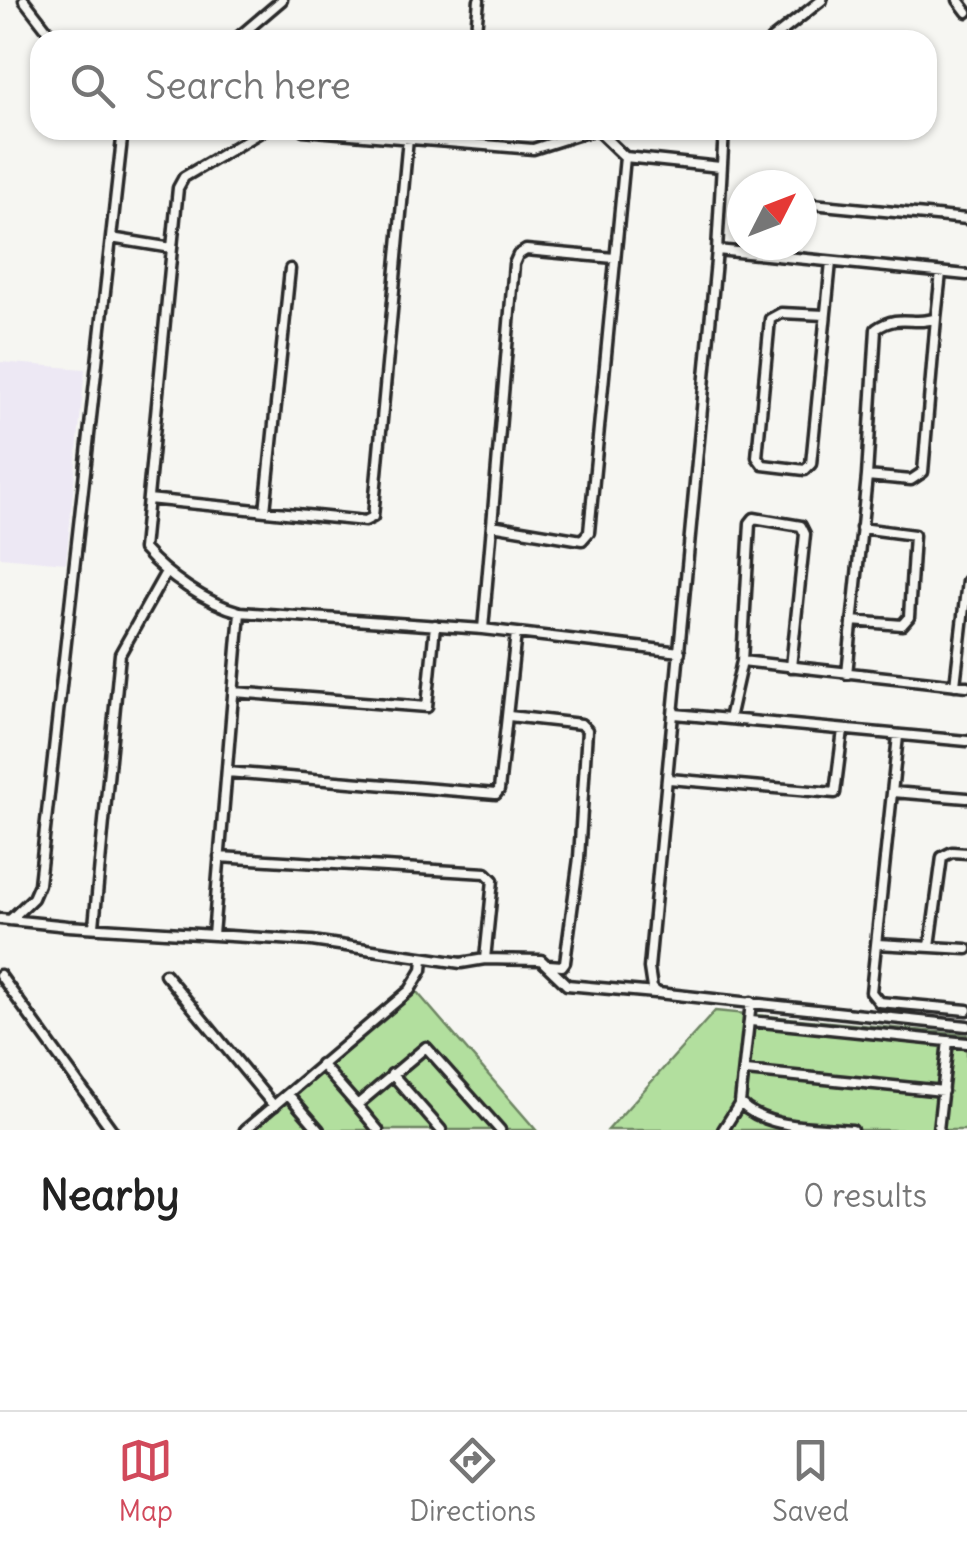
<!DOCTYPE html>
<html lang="en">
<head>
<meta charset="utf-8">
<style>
	:root { --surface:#fff; --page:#f2f2f2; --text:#222; --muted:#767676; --line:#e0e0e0; --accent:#d1495b }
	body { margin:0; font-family:Delius,sans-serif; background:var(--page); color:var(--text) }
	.compass { position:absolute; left:727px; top:170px; width:90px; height:90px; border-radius:50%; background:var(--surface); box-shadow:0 2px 8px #0004; rotate:48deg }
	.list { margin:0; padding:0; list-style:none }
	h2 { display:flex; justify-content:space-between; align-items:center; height:130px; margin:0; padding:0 40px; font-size:42px }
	h2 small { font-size:32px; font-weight:400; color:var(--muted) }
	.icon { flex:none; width:55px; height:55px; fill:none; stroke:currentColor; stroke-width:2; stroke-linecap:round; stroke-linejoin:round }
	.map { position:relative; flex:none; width:967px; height:1130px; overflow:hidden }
	.search { position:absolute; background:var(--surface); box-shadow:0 2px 8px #0004; left:30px; right:30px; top:30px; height:110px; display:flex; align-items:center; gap:25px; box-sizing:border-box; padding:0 35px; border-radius:30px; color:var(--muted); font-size:38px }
	.sheet { height:280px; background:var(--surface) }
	nav { display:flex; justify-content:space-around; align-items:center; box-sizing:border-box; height:140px; border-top:2px solid var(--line); background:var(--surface); font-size:28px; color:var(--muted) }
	nav a { display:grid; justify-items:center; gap:5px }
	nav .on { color:var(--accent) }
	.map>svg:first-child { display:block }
	.built { fill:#ede8f4 }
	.green { fill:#b2df9e; stroke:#6e8564; stroke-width:2.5 }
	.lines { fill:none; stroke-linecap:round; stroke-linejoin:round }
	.minor-casing { stroke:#2b2b2b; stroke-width:15 }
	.minor { stroke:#f6f6f2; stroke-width:8 }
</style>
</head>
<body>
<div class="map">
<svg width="967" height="1130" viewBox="0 0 967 1130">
	<rect width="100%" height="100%" fill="#f6f6f2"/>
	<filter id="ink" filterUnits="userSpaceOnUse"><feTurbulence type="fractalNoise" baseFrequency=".01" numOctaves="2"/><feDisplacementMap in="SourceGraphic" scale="20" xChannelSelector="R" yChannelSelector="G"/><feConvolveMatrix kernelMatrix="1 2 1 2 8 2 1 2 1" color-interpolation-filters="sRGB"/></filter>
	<g filter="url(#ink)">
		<path class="built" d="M 0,362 L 85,369 L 66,563 L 0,557 Z"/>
		<path class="green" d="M 410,984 L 536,1130 L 238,1130 Z
			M 715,1011 L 967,1035 L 967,1130 L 608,1130 Z"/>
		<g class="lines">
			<g class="minor-casing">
				<path id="minor" d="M 24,0 L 55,40
					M 958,0 L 967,12
					M 235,40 L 282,0
					M 475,40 L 479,0
					M 771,40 L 822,0
					M 303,130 L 533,149 L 593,130
					M 597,130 L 625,157
					M 724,130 L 717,250 L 649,968 L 652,988 L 658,993 L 967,1026
					M 802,203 L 967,219
					M 111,238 L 172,248 L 143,549 C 167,576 206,603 240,612
					M 172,248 L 178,188 L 184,177 L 264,130
					M 717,250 L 967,275
					M 825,315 L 781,313 L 770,319 L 757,457 L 763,465 L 805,470 L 811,464 L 831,262
					M 867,476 L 911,480 L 923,472 L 936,318
					M 148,499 L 365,521 L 373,517 L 408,138
					M 265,511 L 290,269
					M 492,525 L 514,264 L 518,255 L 526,250 L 614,258
					M 852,621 L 902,625 L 909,617 L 914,535 L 861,528
					M 483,629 L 492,525 L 582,540 L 589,532 L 625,157 L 720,167
					M 742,661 L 750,523 L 754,518 L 801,526 L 805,534 L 791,667
					M 847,674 L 867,476 L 876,329 C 901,312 913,327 936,318 L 941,273
					M 955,685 L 967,581
					M 234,692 L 427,707 L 435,625
					M 675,714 L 967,741
					M 509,716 L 581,724 L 587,730 L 579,858 L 565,962 L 562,966 L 548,965
					M 729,719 L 742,661 L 967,686
					M 898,736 L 871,992 L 879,1002 L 967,1010
					M 227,772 L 496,794 L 499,790 L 516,633
					M 669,779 L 835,793 L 843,730
					M 893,792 L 967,798
					M 0,919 L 68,926 L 312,941 L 461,963 L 485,959 L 493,880 L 486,873 L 219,857
					M 10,920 L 33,898 L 39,884 L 123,130
					M 94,926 L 120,654 L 166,572
					M 213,935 L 240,612 L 483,629 L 680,652
					M 877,944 L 967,949
					M 930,946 L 942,857 L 952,852 L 967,853
					M 485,959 L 541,960 L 567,985 L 655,993
					M 165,974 L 274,1106
					M 0,975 L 112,1130
					M 751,1021 L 967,1043
					M 321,1064 L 357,1105 L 426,1047 L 500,1130
					M 746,1071 L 943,1091
					M 392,1074 L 441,1130
					M 288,1094 L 319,1130
					M 740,1103 C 767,1130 816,1126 852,1130
					M 357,1105 L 378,1130
					M 245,1130 L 410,990 L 422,970 L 423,959
					M 723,1130 L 740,1103 L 751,1002
					M 938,1130 L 948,1041"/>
			</g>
			<use href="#minor" class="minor"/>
		</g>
	</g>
</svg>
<svg class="compass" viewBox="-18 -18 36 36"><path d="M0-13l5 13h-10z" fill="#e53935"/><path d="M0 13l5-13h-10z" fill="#767676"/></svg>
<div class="search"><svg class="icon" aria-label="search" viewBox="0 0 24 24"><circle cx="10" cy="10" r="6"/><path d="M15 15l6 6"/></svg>Search here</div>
</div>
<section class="sheet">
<h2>Nearby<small>0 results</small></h2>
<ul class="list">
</ul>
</section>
<nav>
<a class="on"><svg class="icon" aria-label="map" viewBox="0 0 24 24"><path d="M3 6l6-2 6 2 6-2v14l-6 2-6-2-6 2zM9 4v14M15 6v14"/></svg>Map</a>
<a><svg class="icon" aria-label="directions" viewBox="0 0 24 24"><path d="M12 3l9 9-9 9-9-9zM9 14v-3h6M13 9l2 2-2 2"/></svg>Directions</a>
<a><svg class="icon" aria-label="saved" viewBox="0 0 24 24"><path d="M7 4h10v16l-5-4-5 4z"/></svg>Saved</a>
</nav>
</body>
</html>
